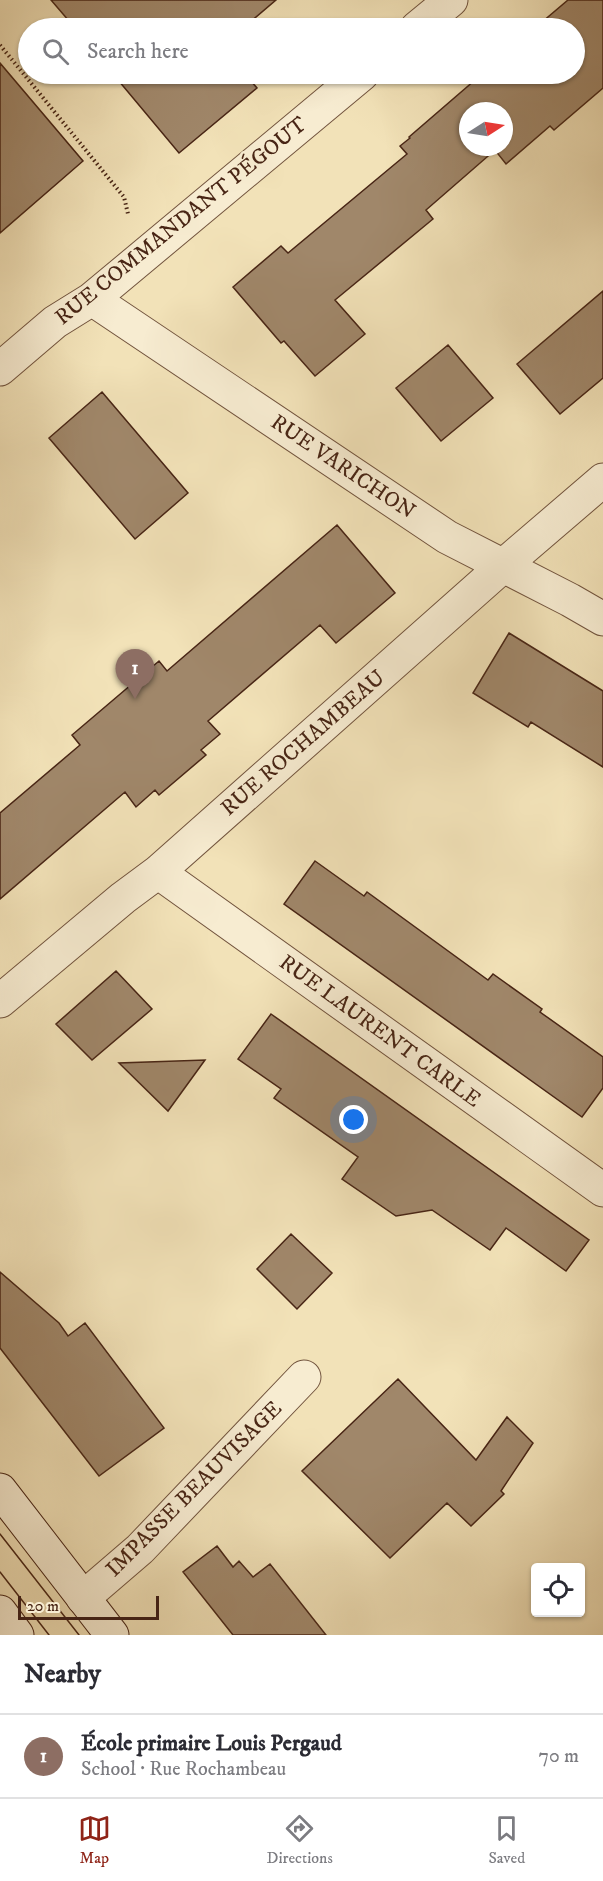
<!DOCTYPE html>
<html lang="en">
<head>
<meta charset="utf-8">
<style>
	:root { --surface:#fff; --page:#f7f7f7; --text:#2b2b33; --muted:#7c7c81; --line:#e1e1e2; --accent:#8f2418 }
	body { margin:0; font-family:"IM FELL DW Pica",serif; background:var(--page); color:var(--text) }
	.controls { position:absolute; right:18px; bottom:18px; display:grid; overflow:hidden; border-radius:6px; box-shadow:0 2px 4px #0004 }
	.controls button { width:54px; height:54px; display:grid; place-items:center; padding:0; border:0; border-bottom:2px solid var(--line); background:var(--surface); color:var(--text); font:30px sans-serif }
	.compass { position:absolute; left:459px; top:102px; width:54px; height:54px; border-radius:50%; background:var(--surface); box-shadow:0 2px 4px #0004; rotate:78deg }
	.scale { position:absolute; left:18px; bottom:15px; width:141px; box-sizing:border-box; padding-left:6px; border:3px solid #482515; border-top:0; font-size:16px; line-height:21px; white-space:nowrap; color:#482515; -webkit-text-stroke:4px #f7ecd1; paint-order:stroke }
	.you { position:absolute; left:354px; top:1120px; width:21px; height:21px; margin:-15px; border:4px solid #fff; border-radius:50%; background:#1a73e8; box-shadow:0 0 0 9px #1a73e833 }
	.badge { display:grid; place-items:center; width:39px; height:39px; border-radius:50%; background:var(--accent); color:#fff; font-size:20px; font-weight:700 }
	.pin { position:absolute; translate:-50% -50px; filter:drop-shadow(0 2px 3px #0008) }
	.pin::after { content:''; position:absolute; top:32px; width:21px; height:18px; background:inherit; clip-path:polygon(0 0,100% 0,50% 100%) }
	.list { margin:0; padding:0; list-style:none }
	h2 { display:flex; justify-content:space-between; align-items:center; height:78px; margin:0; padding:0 24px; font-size:26px }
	h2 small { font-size:20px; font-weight:400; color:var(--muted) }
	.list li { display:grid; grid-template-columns:39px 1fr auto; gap:18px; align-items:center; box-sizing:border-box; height:84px; padding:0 24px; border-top:2px solid var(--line) }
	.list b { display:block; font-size:22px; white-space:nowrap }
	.list p { margin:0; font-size:20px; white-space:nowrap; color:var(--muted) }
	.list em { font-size:20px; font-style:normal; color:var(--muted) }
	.icon { flex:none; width:33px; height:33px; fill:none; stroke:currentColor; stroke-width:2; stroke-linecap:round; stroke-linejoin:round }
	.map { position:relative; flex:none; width:603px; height:1635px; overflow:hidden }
	.search { position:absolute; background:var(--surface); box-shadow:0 2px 4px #0004; left:18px; right:18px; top:18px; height:66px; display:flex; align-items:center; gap:15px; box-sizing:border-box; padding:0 21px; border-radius:33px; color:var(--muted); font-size:22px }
	.sheet { height:162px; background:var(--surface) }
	nav { display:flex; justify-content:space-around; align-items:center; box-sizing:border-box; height:84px; border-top:2px solid var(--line); background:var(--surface); font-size:16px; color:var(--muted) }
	nav a { display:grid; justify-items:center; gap:3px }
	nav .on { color:var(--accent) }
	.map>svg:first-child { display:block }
	.building { fill:#a0876a; stroke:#482515; stroke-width:1.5; fill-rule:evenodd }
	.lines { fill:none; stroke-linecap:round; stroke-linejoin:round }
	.street-casing { stroke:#72543e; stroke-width:35 }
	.secondary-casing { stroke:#482515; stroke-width:35 }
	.path { stroke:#482515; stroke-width:4; stroke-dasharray:1.5 3; stroke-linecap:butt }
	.street { stroke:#f7ecd1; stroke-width:33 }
	.secondary { stroke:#f7ecd1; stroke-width:33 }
	.tram { stroke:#482515; stroke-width:1.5 }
	.labels { text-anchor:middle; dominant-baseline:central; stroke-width:5; stroke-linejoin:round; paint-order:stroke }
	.street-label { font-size:22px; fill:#482515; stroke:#f7ecd1 }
</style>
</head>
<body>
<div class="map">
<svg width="603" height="1635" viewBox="0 0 603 1635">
	<rect width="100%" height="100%" fill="#f2e2b8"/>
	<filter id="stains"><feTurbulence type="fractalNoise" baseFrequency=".00333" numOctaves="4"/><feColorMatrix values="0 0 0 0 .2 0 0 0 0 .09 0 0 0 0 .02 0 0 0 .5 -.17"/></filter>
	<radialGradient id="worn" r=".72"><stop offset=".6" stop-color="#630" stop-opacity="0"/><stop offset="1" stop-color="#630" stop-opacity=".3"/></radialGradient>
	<path class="building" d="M 51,0 L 276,0 L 243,28 L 75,28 Z
		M 568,0 L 603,0 L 603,88 L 554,130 L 550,126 L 506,164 L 495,150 L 426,210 L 433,219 L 335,300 L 365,334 L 315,376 L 284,341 L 281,343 L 233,287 L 281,246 L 288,253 L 407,154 L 400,146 L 410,138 L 409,137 L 482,74 L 574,74 L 574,28 L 535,28 ZM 468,111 L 504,111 L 504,147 L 468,147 Z
		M 0,63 L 83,161 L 0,233 Z
		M 113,74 L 245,74 L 257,88 L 179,153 Z
		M 603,291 L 603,378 L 560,414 L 517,364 Z
		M 448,345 L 493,398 L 441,441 L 396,388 Z
		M 102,392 L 188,493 L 135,539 L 49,438 Z
		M 337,525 L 395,593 L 336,643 L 320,625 L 208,721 L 220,734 L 201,750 L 206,755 L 159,795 L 155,790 L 136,807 L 125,792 L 0,899 L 0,813 L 80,745 L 72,735 L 159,661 L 167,671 Z
		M 509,633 L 603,691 L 603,767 L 531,722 L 528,727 L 473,693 Z
		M 315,861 L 364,896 L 367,892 L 488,980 L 493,974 L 542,1009 L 540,1012 L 603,1057 L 603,1088 L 582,1117 L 284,904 Z
		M 116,971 L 152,1009 L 92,1060 L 56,1024 Z
		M 271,1014 L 589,1240 L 566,1271 L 506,1228 L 490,1250 L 432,1210 L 396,1216 L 342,1179 L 358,1157 L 274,1098 L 281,1089 L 238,1059 Z
		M 205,1060 L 168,1111 L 119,1063 Z
		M 291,1234 L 332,1273 L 297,1309 L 257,1269 Z
		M 0,1272 L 59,1323 L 68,1336 L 85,1323 L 164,1428 L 99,1476 L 0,1348 Z
		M 398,1379 L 476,1460 L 507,1417 L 533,1443 L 501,1491 L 504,1494 L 471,1526 L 447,1503 L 390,1558 L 302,1471 Z
		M 217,1546 L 233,1567 L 239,1561 L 253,1577 L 270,1564 L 326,1635 L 233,1635 L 183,1572 Z"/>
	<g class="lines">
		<g class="street-casing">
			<path id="street" d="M 417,28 L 451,0
				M 92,299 L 447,537 L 570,600 L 603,619
				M 0,369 L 55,322 L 92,299 L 362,74
				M 158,872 L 603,1190
				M 0,1001 L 123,898 L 158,872 L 504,565 L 603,480
				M 83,1598 L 140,1549 L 304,1377"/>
		</g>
		<g class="secondary-casing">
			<path id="secondary" d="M 0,1490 L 112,1635
				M 0,1612 L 17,1635"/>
		</g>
		<path class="path" d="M 0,45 L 124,197 L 128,214"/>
		<use href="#street" class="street"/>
		<use href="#secondary" class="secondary"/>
		<path class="tram" d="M 0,1534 L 79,1635
			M 0,1572 L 49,1635"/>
	</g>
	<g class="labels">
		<g class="street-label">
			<text transform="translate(181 221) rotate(-39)">RUE COMMANDANT PÉGOUT</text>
			<text transform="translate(343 467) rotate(34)">RUE VARICHON</text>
			<text transform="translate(303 743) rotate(-41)">RUE ROCHAMBEAU</text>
			<text transform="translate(380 1031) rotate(36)">RUE LAURENT CARLE</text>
			<text transform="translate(194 1489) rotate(-45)">IMPASSE BEAUVISAGE</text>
		</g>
	</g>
	<rect width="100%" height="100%" filter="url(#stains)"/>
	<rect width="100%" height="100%" fill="url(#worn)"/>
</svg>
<div class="controls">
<button><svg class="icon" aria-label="locate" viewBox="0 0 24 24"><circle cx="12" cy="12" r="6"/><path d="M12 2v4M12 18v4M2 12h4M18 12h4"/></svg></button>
</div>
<svg class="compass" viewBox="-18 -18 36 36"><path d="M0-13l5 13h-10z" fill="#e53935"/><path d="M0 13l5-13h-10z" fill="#7c7c81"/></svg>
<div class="scale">20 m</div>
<div class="you"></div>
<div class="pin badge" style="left:135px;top:699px;background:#8d6e63">1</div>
<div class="search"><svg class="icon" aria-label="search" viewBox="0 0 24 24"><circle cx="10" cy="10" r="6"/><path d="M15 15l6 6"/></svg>Search here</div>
</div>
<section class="sheet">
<h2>Nearby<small></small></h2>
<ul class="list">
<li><span class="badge" style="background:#8d6e63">1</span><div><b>École primaire Louis Pergaud</b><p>School · Rue Rochambeau</p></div><em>70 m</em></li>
</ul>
</section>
<nav>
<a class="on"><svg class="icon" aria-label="map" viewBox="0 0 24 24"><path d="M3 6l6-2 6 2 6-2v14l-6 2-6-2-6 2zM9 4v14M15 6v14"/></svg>Map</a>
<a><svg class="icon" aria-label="directions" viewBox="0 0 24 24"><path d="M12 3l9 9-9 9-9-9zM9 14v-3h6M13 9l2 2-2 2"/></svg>Directions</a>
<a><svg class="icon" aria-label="saved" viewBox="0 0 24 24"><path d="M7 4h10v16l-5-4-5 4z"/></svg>Saved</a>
</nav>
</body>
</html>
